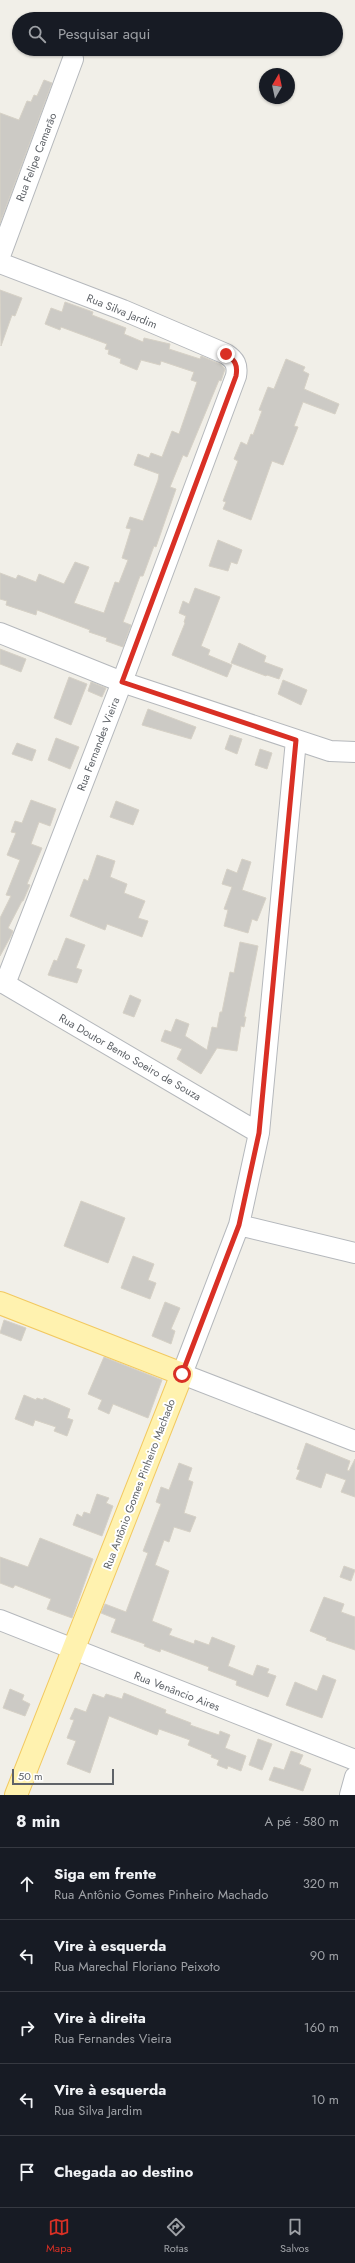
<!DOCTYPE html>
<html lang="pt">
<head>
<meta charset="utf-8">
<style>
	:root { --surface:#171b24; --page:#20242c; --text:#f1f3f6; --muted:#9ea1a6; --line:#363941; --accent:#d93025 }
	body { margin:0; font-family:Jost,sans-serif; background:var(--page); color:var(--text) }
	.compass { position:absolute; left:259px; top:68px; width:36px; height:36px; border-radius:50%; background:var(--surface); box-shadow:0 1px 3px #0004; rotate:9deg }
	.scale { position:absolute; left:12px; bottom:10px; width:102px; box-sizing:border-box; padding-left:4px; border:2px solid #5f6368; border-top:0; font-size:11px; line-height:14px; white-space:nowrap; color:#5f6368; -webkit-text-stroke:3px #fff; paint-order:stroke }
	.stop { position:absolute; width:12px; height:12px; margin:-9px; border:3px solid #d93025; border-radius:50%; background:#fff }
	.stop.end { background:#d93025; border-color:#fff; box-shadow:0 1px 4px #0008 }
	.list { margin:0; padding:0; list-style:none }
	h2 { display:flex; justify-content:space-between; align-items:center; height:52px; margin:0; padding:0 16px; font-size:17px }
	h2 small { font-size:13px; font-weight:400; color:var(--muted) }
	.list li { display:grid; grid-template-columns:26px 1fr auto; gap:12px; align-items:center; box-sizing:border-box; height:72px; padding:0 16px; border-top:1px solid var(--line) }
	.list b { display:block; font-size:15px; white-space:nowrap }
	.list p { margin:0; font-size:13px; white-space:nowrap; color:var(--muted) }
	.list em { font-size:13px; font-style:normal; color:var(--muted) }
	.icon { flex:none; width:22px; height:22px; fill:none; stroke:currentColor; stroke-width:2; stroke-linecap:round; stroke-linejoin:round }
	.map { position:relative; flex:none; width:355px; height:1795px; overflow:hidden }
	.search { position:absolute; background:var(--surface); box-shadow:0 1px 3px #0004; left:12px; right:12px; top:12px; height:44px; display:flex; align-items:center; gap:10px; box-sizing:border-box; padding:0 14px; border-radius:22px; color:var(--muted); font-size:15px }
	.sheet { height:412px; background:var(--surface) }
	nav { display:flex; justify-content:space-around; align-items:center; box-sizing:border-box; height:56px; border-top:1px solid var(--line); background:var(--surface); font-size:11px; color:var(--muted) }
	nav a { display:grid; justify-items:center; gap:2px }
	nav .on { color:var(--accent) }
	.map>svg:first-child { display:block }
	.building { fill:#cccac5; stroke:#d6d1c6 }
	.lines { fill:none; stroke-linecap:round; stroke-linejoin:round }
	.minor-casing { stroke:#b5b8bc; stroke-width:22 }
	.major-casing { stroke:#f2c960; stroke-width:24 }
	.minor { stroke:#fff; stroke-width:20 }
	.major { stroke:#fff2af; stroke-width:22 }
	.route { stroke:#d93025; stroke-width:5 }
	.labels { text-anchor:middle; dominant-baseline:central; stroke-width:4; stroke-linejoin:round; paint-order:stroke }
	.street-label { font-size:11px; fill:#5f6368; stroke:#fff }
</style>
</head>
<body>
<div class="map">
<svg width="355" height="1795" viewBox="0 0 355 1795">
	<rect width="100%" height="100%" fill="#f1efe8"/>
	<path class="building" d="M 44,80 L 52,83 L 0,223 L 0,113 L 19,120 L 27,101 L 31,102 L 34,95 L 37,96 Z
		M 0,290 L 22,298 L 15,316 L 12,315 L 1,346 Z
		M 65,302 L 93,312 L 92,315 L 126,328 L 124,334 L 143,342 L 144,338 L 170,344 L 169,349 L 200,359 L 201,356 L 220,364 L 225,369 L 221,381 L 219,380 L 187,457 L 183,455 L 170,487 L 176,489 L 156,547 L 154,546 L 143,576 L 140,576 L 123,622 L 131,625 L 123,647 L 106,641 L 107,638 L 89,632 L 90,630 L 37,610 L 36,615 L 6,605 L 7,601 L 0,599 L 0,573 L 16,579 L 18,575 L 36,582 L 39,574 L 64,584 L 75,562 L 89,567 L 74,603 L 104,613 L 115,582 L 119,583 L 128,560 L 122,558 L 131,529 L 126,528 L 130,517 L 143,521 L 158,480 L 159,474 L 134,465 L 138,454 L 149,458 L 151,453 L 162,457 L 172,431 L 179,434 L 197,382 L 191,380 L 194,372 L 161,361 L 160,365 L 141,360 L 137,370 L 120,363 L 121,359 L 108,354 L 109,350 L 105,349 L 107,344 L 61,327 L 60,330 L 45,324 L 51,308 L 62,312 Z
		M 286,359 L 305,367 L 303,371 L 309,374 L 304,389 L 339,404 L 335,414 L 303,402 L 294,426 L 298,427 L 283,465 L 272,461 L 251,520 L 223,509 L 226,502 L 223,501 L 238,461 L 234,459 L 241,442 L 247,445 L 251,434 L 253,435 L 262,411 L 259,410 L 268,387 L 274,389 Z
		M 218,540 L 242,550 L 237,564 L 231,562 L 228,571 L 209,566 Z
		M 195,588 L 220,597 L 201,646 L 210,650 L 208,655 L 232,665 L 227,677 L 172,655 L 185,623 L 184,622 L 186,616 L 179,613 L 183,601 L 189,604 Z
		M 239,643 L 266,656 L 264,662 L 283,669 L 279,679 L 267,675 L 266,676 L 231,663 Z
		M 0,649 L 26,659 L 21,672 L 0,664 Z
		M 69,677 L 87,684 L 71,725 L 54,718 Z
		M 283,680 L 307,690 L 301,705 L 278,694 Z
		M 91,682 L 106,688 L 102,697 L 88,691 Z
		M 148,709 L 196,727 L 191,739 L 142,725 Z
		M 230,735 L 242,739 L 237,754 L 225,749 Z
		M 56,738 L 79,747 L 70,769 L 48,760 Z
		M 17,743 L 36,750 L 32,761 L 12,754 Z
		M 260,749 L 272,753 L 267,769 L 255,765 Z
		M 31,800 L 56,809 L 50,826 L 39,822 L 31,844 L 42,848 L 27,884 L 30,885 L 23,901 L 22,901 L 8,928 L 13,931 L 11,936 L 0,956 L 0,918 L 11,896 L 6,895 L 20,860 L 7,855 L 16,833 L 11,832 L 15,821 L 22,823 Z
		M 116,801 L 139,810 L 133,825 L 110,817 Z
		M 97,855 L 115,861 L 110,877 L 127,884 L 124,893 L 145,901 L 138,918 L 148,921 L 142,937 L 107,924 L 105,930 L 70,916 L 84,879 L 88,881 Z
		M 242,859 L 251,862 L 242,890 L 266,898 L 257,921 L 252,919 L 248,933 L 224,926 L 228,910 L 224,909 L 232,887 L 222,884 L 227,869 L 237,873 Z
		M 66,938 L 85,945 L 76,968 L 82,970 L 77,983 L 48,975 L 54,960 L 57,961 Z
		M 240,942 L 258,946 L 244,1017 L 246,1017 L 244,1027 L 241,1026 L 237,1051 L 217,1048 L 201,1074 L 177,1059 L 182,1049 L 161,1041 L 165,1030 L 171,1032 L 176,1019 L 189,1024 L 185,1036 L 207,1050 L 212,1027 L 217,1028 L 220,1012 L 222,1012 L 230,972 L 234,973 Z
		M 130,995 L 141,1000 L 134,1017 L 123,1013 Z
		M 81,1201 L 125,1218 L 108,1263 L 64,1246 Z
		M 133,1256 L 154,1264 L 148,1280 L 156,1283 L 150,1299 L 121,1288 Z
		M 165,1302 L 180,1308 L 171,1329 L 175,1331 L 171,1344 L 152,1336 Z
		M 4,1320 L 26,1328 L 21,1341 L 0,1333 Z
		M 104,1357 L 162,1380 L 148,1418 L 113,1404 L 109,1414 L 98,1409 L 102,1400 L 88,1394 Z
		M 24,1395 L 36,1400 L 37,1398 L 43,1400 L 44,1398 L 70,1409 L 67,1418 L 73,1420 L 67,1436 L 54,1431 L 56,1427 L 35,1420 L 33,1426 L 15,1419 Z
		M 306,1443 L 350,1461 L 347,1470 L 349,1471 L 355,1459 L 355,1497 L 341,1492 L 346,1480 L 326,1473 L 321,1488 L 296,1479 L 300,1470 L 297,1469 Z
		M 179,1463 L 192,1468 L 188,1480 L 193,1482 L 184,1513 L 196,1517 L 190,1532 L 174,1527 L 169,1542 L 164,1540 L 155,1565 L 169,1571 L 152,1621 L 172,1629 L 169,1635 L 194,1644 L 195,1640 L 209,1645 L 212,1637 L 235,1646 L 228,1666 L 253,1676 L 257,1665 L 269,1669 L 267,1673 L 276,1676 L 268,1697 L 236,1685 L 237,1681 L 208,1670 L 209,1667 L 161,1649 L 160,1652 L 144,1646 L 145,1644 L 111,1632 L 116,1619 L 101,1613 L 105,1604 L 126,1612 L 148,1553 L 143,1551 L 161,1504 L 156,1502 L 161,1487 L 169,1490 Z
		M 97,1494 L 109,1498 L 106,1503 L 113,1506 L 102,1536 L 73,1525 L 77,1514 L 82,1517 L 84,1512 L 90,1514 Z
		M 40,1538 L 93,1559 L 72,1618 L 47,1609 L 51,1599 L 15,1585 L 13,1588 L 0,1583 L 0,1557 L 28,1567 Z
		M 344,1566 L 355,1570 L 351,1581 L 340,1577 Z
		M 324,1597 L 344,1604 L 341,1612 L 355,1617 L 355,1650 L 326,1640 L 327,1638 L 310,1631 Z
		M 323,1675 L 336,1680 L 322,1718 L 286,1705 L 295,1682 L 317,1691 Z
		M 10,1689 L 24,1695 L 22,1700 L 30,1704 L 25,1716 L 3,1708 Z
		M 124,1693 L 166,1710 L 165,1713 L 191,1723 L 190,1725 L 219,1735 L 220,1731 L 230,1735 L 225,1748 L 246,1756 L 241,1771 L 228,1766 L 227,1769 L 217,1765 L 219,1760 L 211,1757 L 212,1755 L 188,1745 L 190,1740 L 159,1729 L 157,1735 L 109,1716 L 90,1773 L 67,1764 L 76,1741 L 67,1738 L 74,1720 L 70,1719 L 75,1708 L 86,1712 L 93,1694 L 104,1698 L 106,1694 L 122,1699 Z
		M 258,1739 L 272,1744 L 262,1770 L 249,1765 Z
		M 291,1751 L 303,1755 L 299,1764 L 311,1769 L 303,1791 L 269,1780 L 274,1767 L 284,1770 Z"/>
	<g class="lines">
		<g class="minor-casing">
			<path id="minor" d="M 0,256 L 73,59
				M 0,263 L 123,310 L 226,354 C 235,360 238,365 236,376 L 122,682 L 5,984
				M 0,633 L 122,682 L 330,751 L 355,752
				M 296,740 L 259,1133 L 239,1225 L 182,1374 L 355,1441
				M 0,981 L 259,1133
				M 239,1225 L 355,1253
				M 0,1620 L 355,1760
				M 350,1795 L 355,1777"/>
		</g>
		<g class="major-casing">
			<path id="major" d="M 0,1303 L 182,1374 L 16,1795"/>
		</g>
		<use href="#minor" class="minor"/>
		<use href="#major" class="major"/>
	</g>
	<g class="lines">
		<path class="route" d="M 182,1374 L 239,1225 L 259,1133 L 296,740 L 122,682 L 236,376 C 238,365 235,360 226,354"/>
	</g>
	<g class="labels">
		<g class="street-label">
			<text transform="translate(36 157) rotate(-69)">Rua Felipe Camarão</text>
			<text transform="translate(122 311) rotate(22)">Rua Silva Jardim</text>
			<text transform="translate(98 744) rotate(-69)">Rua Fernandes Vieira</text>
			<text transform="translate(130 1057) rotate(30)">Rua Doutor Bento Soeiro de Souza</text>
			<text transform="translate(139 1484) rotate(-69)">Rua Antônio Gomes Pinheiro Machado</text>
			<text transform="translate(177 1691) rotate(21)">Rua Venâncio Aires</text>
		</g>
	</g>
</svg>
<svg class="compass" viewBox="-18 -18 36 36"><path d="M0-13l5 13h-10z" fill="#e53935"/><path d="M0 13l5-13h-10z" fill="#9ea1a6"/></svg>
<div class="scale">50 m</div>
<div class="stop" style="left:182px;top:1374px"></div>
<div class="stop end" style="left:226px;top:354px"></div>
<div class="search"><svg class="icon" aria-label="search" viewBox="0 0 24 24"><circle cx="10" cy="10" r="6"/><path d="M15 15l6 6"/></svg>Pesquisar aqui</div>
</div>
<section class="sheet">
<h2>8 min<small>A pé · 580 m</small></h2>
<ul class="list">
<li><svg class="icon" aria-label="ahead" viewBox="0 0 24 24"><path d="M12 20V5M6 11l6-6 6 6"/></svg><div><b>Siga em frente</b><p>Rua Antônio Gomes Pinheiro Machado</p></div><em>320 m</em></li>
<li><svg class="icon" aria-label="left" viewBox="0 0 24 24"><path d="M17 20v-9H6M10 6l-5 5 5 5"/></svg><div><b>Vire à esquerda</b><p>Rua Marechal Floriano Peixoto</p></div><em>90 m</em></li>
<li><svg class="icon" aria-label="right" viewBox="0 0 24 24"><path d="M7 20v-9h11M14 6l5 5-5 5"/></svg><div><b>Vire à direita</b><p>Rua Fernandes Vieira</p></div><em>160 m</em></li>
<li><svg class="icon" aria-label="left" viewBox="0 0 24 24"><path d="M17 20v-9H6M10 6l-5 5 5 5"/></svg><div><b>Vire à esquerda</b><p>Rua Silva Jardim</p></div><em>10 m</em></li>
<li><svg class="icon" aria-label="arrive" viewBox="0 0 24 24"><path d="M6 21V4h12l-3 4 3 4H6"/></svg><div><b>Chegada ao destino</b></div></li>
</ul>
</section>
<nav>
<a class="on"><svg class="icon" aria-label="map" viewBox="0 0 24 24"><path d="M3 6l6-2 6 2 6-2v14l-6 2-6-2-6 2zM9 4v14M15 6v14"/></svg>Mapa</a>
<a><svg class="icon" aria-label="directions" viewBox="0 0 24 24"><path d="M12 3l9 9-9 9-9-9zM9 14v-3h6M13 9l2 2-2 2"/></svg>Rotas</a>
<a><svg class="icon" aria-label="saved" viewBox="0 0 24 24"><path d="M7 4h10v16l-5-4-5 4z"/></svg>Salvos</a>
</nav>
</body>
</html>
